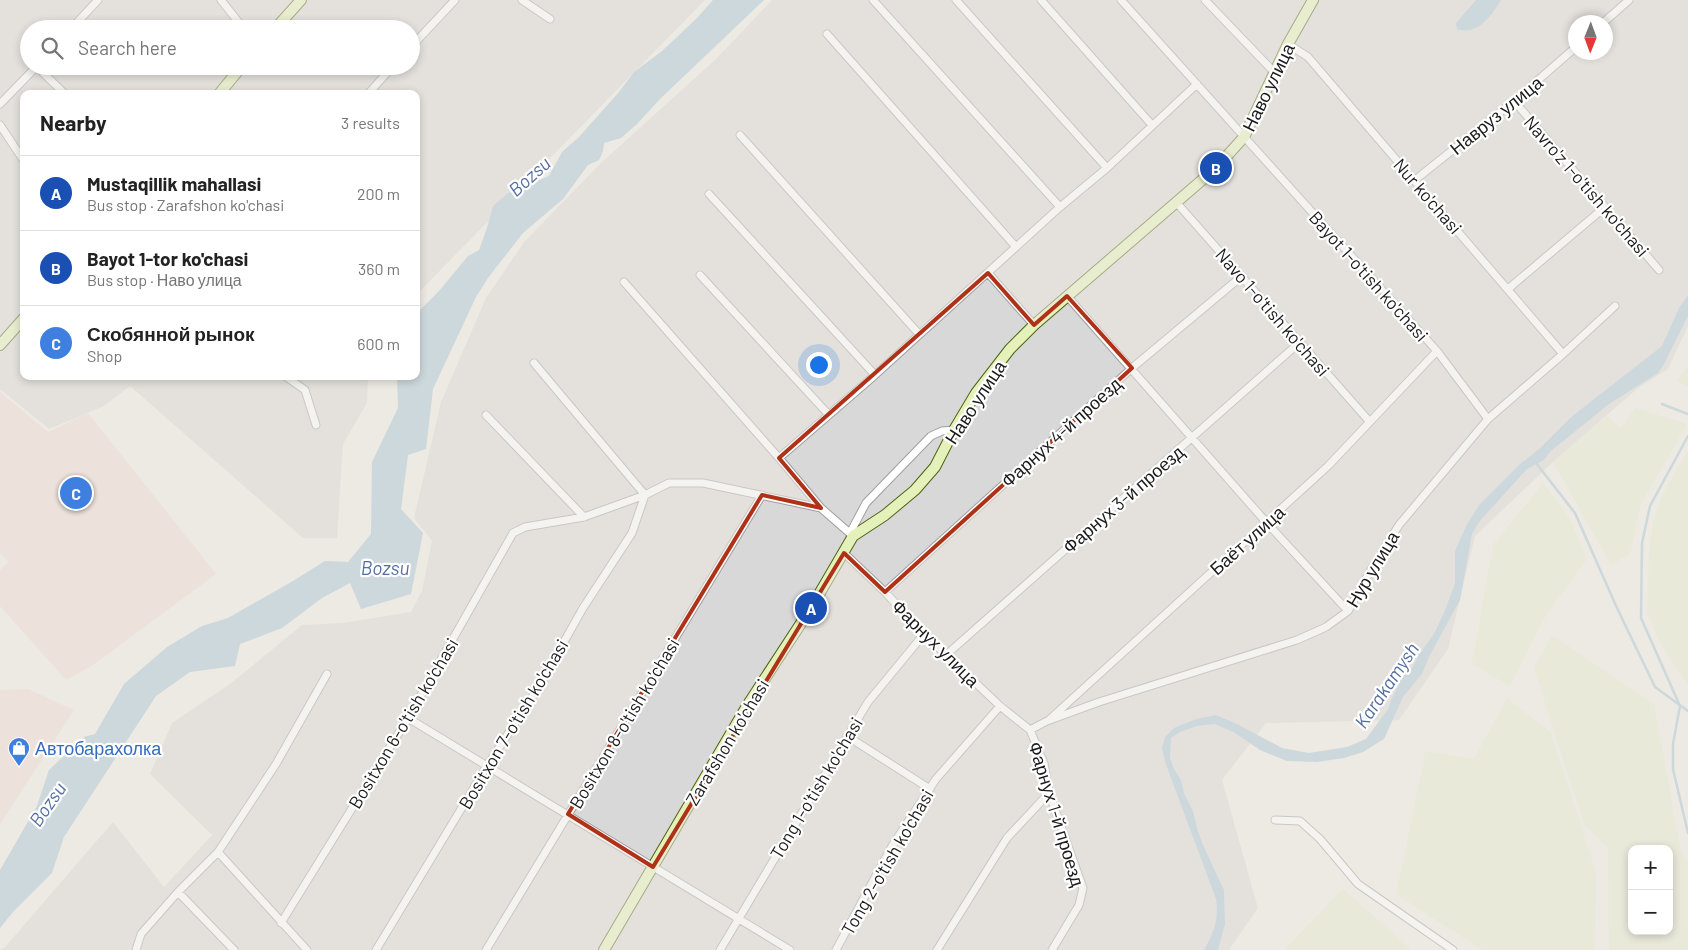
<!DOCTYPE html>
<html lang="en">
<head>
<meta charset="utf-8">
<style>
	:root { --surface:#fff; --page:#f2f2f2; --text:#222; --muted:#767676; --line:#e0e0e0; --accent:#af3118 }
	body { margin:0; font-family:Barlow,sans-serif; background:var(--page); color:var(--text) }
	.controls { position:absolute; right:15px; bottom:15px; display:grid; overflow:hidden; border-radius:10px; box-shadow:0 2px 8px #0003 }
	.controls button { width:45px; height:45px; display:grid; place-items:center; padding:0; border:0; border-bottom:1px solid var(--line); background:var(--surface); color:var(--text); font:25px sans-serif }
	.compass { position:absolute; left:1568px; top:15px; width:45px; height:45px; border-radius:50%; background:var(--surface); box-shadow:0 2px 8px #0003; rotate:181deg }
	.you { position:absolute; left:818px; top:364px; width:18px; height:18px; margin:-12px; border:4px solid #fff; border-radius:50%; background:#1a73e8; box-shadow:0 0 0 8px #1a73e833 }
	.badge { display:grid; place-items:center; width:32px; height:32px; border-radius:50%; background:var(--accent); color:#fff; font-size:16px; font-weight:700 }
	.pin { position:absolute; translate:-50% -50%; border:2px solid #fff; box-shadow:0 1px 5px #0006 }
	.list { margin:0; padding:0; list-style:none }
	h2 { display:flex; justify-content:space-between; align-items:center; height:65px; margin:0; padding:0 20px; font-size:21px }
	h2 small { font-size:16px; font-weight:400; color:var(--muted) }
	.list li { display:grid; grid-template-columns:32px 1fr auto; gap:15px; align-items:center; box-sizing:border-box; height:75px; padding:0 20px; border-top:1px solid var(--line) }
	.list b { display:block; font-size:19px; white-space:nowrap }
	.list p { margin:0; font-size:16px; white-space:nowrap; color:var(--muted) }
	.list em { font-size:16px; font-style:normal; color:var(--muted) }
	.icon { flex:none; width:28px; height:28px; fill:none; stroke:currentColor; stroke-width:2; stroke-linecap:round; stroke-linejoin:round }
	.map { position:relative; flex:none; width:1688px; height:950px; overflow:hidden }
	.search { position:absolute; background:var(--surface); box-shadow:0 2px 8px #0003; left:20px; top:20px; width:400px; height:55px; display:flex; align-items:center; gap:12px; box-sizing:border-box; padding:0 18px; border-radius:28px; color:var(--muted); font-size:19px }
	.panel { position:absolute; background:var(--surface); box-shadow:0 2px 8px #0003; left:20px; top:90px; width:400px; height:290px; border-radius:10px }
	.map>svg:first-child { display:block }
	.residential { fill:#d9d8d8; fill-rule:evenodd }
	.commercial { fill:#ebd8d3 }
	.farmland { fill:#e2e9cf; fill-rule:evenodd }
	.water { fill:#a7c3d4 }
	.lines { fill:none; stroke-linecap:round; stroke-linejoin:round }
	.stream { stroke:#a7c3d4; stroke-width:2.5 }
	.street-casing { stroke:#9f9f9f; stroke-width:9 }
	.secondary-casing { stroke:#4d6311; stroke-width:12 }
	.street { stroke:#fff; stroke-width:7 }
	.secondary { stroke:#e5f1bb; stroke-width:10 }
	.marked { fill:none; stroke:#af3118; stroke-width:4; stroke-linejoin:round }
	.labels { text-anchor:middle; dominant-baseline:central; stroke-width:4.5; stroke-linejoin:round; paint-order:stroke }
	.street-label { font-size:18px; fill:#1b1b1b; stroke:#fff }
	.shop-label { font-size:18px; fill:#366cbe; stroke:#fff; text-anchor:start }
	.water-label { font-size:19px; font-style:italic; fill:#546d9e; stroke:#fff }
</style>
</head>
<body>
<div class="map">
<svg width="1688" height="950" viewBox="0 0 1688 950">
	<rect width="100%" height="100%" fill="#eceae2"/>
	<path class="residential" d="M 0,0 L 705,0 L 416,295 L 416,94 L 24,94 L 24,376 L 368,376 L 367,403 L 343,444 L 337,538 L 303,538 L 130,386 L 104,406 L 49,429 L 0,389 ZM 29,29 L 411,29 L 411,66 L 29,66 Z
		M 772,0 L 1688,0 L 1688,326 L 1668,369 L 1638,388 L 1553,462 L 1475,536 L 1448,649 L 1399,720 L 1266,723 L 1222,780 L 1258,908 L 1229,950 L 0,950 L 5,947 L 113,822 L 164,887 L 212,835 L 150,774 L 172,723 L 230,684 L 302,625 L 343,623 L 411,612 L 422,591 L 432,541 L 414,518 L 441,402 L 486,298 L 524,242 L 601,163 L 716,59 ZM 1576,22 L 1606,22 L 1606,52 L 1576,52 Z"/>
	<path class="commercial" d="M 0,392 L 48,432 L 88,413 L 216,574 L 93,665 L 66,680 L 0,606 L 0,570 L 9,562 L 0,553 Z
		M 28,689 L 74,710 L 0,824 L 0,690 Z"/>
	<path class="farmland" d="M 1688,366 L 1688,386 L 1676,381 Z
		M 1635,408 L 1687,424 L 1641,504 L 1630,554 L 1611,565 L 1553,462 L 1607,416 L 1621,429 Z
		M 1688,451 L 1688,685 L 1661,645 L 1647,612 L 1649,553 L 1653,522 L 1663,493 Z
		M 1543,483 L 1569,517 L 1587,559 L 1543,620 L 1510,686 L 1472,664 L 1493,545 Z
		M 1552,635 L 1654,704 L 1681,851 L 1688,861 L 1688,950 L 1609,950 L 1608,848 L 1584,824 L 1534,668 ZM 1632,849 L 1669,849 L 1669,931 L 1632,931 Z
		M 1507,698 L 1551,733 L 1596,873 L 1595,950 L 1482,950 L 1396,894 L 1426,751 L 1474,759 Z
		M 1343,889 L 1412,950 L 1284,950 Z"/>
	<path class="water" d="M 713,0 L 764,0 L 660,99 L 637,124 L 621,138 L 604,143 L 603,151 L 599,160 L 588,165 L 563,199 L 523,233 L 488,278 L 476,297 L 433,389 L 426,449 L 408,455 L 401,509 L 423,533 L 411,594 L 361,609 L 350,583 L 322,598 L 282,628 L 240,644 L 235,666 L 190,672 L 156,696 L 64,837 L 52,873 L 13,912 L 0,928 L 0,870 L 37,806 L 49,770 L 84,737 L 95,734 L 124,684 L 167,647 L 202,626 L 228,618 L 293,581 L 325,561 L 348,562 L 371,534 L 372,462 L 398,408 L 397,376 L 416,376 L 416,314 L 439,291 L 468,256 L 479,250 L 487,228 L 493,206 L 508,193 L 549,176 L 562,152 L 579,137 L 619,92 L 634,72 L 662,51 L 697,18 Z
		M 1476,0 L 1501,0 C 1491,16 1478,36 1457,29 L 1456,23 Z
		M 1688,295 L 1688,316 L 1664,364 L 1658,373 L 1609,404 L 1551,451 L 1544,460 L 1527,469 L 1479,522 L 1472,534 L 1460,600 L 1430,655 L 1422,674 L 1403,697 L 1384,739 L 1363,752 L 1344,758 L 1317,762 L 1287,761 L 1260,750 L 1235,733 L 1215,724 L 1197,726 L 1180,732 L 1171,738 L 1170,758 L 1174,769 L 1181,780 L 1184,793 L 1193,811 L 1197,828 L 1203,845 L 1224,890 L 1225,924 L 1218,950 L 1204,950 C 1214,931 1219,921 1216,899 L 1165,762 L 1162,748 L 1165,737 L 1174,728 L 1196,719 L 1216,715 L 1237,724 L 1282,748 L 1309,753 L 1347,747 L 1366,739 L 1388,709 L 1391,700 L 1402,678 L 1412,668 L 1419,655 L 1435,632 L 1446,608 L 1455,583 L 1455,551 L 1466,526 L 1480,504 L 1520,464 L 1538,450 L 1571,417 L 1662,346 L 1679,308 Z"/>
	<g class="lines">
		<path class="stream" d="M 1662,404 L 1688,414
			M 1688,436 L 1650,506 L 1642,543 L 1641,618 L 1680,706 L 1673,744 L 1673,769 L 1688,833
			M 1536,463 L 1575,513 L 1617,608 L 1655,687 L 1688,711"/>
		<g class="street-casing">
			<path id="street" d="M 221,0 L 244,29
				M 522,0 L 550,19
				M 873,0 L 1060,207
				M 956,0 L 1107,168
				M 1041,0 L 1152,125
				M 1121,0 L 1437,351 L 1488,419
				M 1205,0 L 1274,72
				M 1604,22 L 1629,0
				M 71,29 L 98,0
				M 827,34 L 1016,247
				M 1288,44 L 1308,57 L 1563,354
				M 411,47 L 455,0
				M 36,66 L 65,94
				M 368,94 L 393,66
				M 1514,101 L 1659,270
				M 0,104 L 37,66
				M 0,125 L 24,161
				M 740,135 L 919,334
				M 1415,180 L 1514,101 L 1576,47
				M 709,194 L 875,375
				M 1176,202 L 1369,421
				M 988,273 L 1034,325
				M 700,275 L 829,415
				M 624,282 L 779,458
				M 1508,289 L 1605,207
				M 1067,296 L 1266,522 L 1348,611
				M 285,376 L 305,390 L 316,425
				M 486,415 L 584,517
				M 821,508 L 779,458 L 875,375 L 1060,207 L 1107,168 L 1197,84
				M 850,533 L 866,503 L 931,436 L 942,431 L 954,430
				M 844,553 L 885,592 L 924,634 L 1000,706 L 1030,730 L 1044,763 L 1049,793 L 1083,888 L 1079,905 L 1052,950
				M 885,592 L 1132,368 L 1242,276
				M 946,655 L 1300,342
				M 408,718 L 790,950
				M 1050,719 L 1328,466 L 1437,351
				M 1030,730 L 1047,721 L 1099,702 L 1297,640 L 1326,627 L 1348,611 L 1372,568 L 1399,525 L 1488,419 L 1563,354 L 1615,306
				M 847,736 L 930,789
				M 1275,820 L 1300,821 L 1320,839 L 1358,884 L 1453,950
				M 218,852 L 307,950
				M 178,892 L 234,950
				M 281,923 L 408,718 L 513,533 L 525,527 L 584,517 L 645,495 L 669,483 L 703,483 L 821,508 L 853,536
				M 136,950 L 141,934 L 178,892 L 218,852 L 276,764 L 327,674
				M 376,950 L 487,766 L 538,688 L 583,608 L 632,533 L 645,495 L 534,363
				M 486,950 L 762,495
				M 720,950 L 868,702 L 924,634
				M 836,950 L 892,846 L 936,779 L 1000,706
				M 937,950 L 1007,838 L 1049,793"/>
		</g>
		<g class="secondary-casing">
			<path id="secondary" d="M 275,29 L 301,0
				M 219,94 L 242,66
				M 0,345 L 24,318
				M 604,950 L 747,706 L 811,608 L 853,536 L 885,515 L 915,490 L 935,467 L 954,430 L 976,393 L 1010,349 L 1034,325 L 1216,168 L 1244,137 L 1288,44 L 1313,0"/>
		</g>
		<use href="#street" class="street"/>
		<use href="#secondary" class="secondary"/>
	</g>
	<path d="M0 0H1688V950H0ZM 988,273 L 1034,325 L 1067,296 L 1132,368 L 885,592 L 844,553 L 653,867 L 568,814 L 762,495 L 821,508 L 779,458 Z" fill="#eceae2" fill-opacity=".55" fill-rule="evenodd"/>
	<path class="marked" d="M 988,273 L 1034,325 L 1067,296 L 1132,368 L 885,592 L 844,553 L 653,867 L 568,814 L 762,495 L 821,508 L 779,458 Z"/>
	<defs>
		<g id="shop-pin" transform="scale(1.125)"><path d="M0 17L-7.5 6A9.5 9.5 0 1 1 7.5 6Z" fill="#3f7fe0" stroke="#fff"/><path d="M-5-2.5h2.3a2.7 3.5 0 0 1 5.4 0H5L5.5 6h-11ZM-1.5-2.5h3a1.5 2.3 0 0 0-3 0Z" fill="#fff"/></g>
	</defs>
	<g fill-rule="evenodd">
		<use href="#shop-pin" x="19" y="748"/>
	</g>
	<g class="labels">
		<g class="street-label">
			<text transform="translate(1268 87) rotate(-64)">Наво улица</text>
			<text transform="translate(1496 115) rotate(-39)">Навруз улица</text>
			<text transform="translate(1587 186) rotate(49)">Navro'z 1-o'tish ko'chasi</text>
			<text transform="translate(1428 196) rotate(49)">Nur ko'chasi</text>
			<text transform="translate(1369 276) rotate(48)">Bayot 1-o'tish ko'chasi</text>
			<text transform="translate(1273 312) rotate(49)">Navo 1-o'tish ko'chasi</text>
			<text transform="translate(975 402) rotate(-57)">Наво улица</text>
			<text transform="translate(1061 432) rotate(-42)">Фарнух 4-й проезд</text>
			<text transform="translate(1123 499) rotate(-41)">Фарнух 3-й проезд</text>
			<text transform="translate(1247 540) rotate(-42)">Баёт улица</text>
			<text transform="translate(1372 569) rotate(-59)">Нур улица</text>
			<text transform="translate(936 643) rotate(45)">Фарнух улица</text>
			<text transform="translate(403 723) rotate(-59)">Bositxon 6-o'tish ko'chasi</text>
			<text transform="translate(624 723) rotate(-59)">Bositxon 8-o'tish ko'chasi</text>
			<text transform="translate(513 724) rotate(-59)">Bositxon 7-o'tish ko'chasi</text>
			<text transform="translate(727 742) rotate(-59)">Zarafshon ko'chasi</text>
			<text transform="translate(816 788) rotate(-59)">Tong 1-o'tish ko'chasi</text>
			<text transform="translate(1057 814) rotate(73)">Фарнух 1-й проезд</text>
			<text transform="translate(887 862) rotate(-60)">Tong 2-o'tish ko'chasi</text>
		</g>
		<g class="shop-label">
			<text x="35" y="748">Автобарахолка</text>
		</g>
		<g class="water-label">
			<text transform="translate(529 176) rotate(-42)">Bozsu</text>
			<text x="385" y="567">Bozsu</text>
			<text transform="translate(1386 685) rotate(-56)">Karakamysh</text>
			<text transform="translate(47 804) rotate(-55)">Bozsu</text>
		</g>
	</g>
</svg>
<div class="controls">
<button>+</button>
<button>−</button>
</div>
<svg class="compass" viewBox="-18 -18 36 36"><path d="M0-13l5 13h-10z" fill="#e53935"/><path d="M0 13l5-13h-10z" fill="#767676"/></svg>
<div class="you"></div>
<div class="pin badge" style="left:811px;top:608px;background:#1a4fb4">A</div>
<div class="pin badge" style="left:1216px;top:168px;background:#1a4fb4">B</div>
<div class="pin badge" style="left:76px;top:493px;background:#3f7fe0">C</div>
<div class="search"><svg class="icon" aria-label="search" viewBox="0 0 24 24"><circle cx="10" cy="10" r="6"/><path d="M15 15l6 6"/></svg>Search here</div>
<section class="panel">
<h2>Nearby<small>3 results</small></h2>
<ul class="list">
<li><span class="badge" style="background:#1a4fb4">A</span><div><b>Mustaqillik mahallasi</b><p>Bus stop · Zarafshon ko'chasi</p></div><em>200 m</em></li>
<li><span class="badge" style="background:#1a4fb4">B</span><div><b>Bayot 1-tor ko'chasi</b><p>Bus stop · Наво улица</p></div><em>360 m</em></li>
<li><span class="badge" style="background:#3f7fe0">C</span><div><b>Скобянной рынок</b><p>Shop</p></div><em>600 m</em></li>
</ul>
</section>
</div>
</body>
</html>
